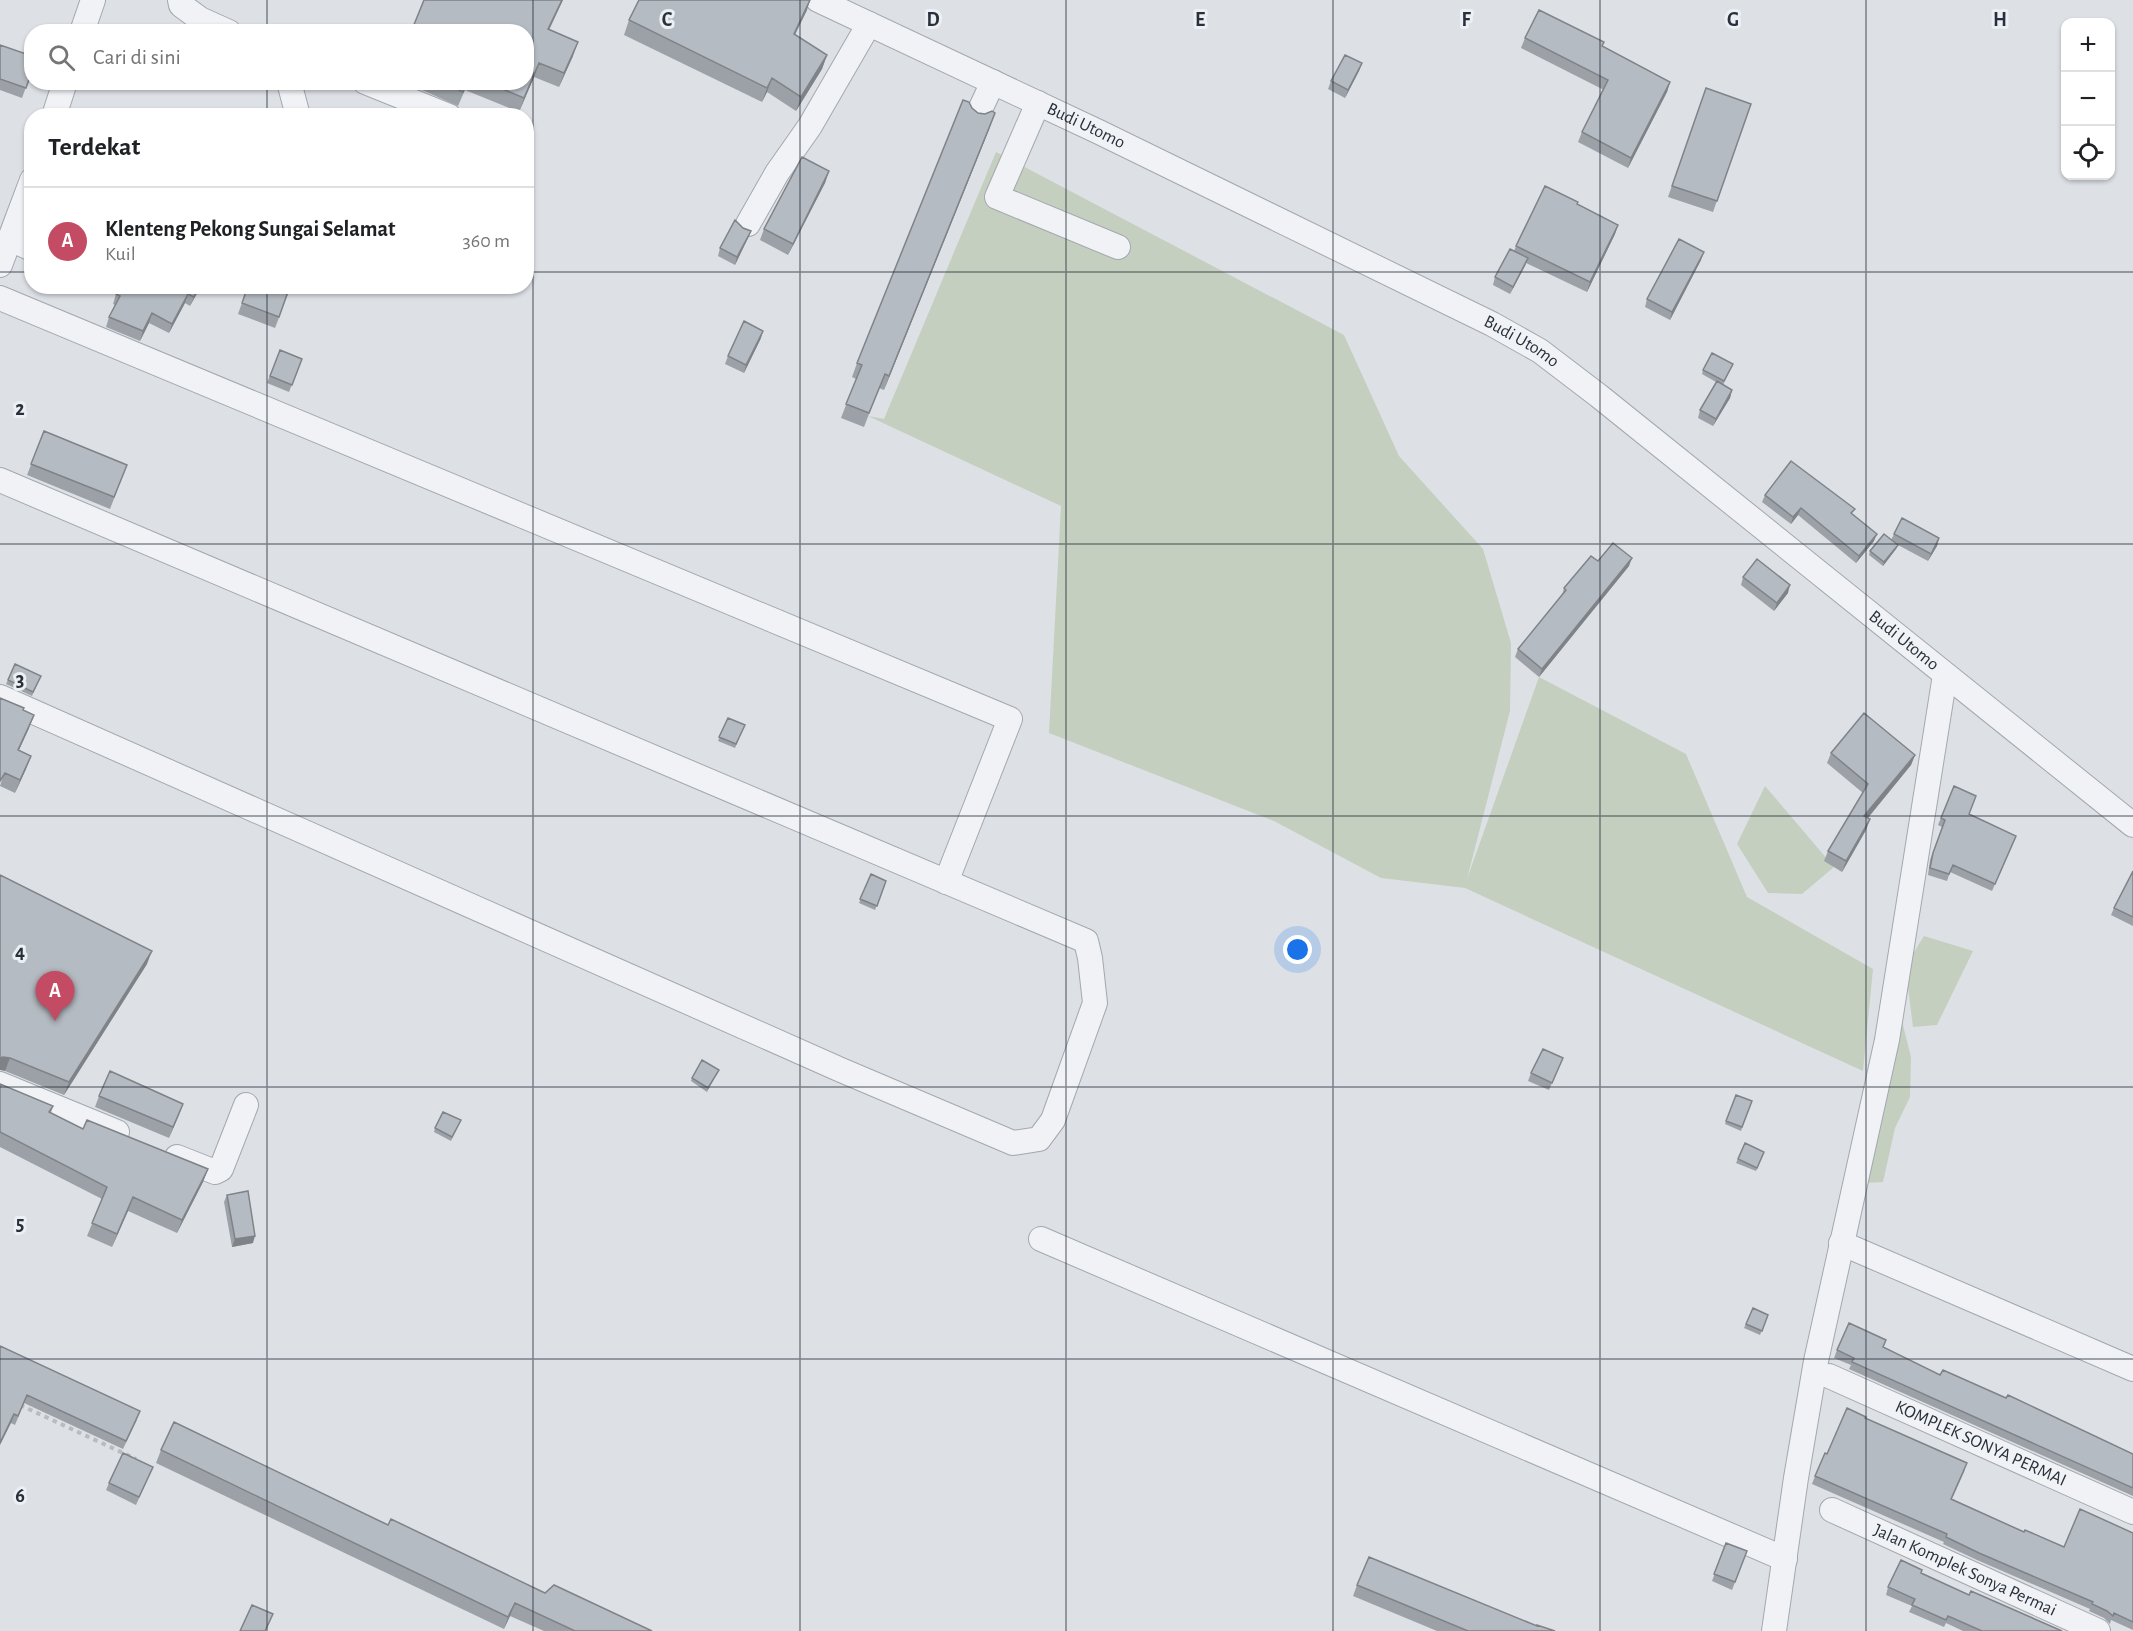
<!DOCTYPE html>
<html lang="id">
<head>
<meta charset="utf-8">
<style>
	:root { --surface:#fff; --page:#f6f6f6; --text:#202124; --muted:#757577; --line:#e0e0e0; --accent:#c34b63 }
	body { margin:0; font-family:"Alegreya Sans",sans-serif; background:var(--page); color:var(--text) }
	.controls { position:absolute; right:18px; top:18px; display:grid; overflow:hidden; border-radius:12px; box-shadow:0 2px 4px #0004 }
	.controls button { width:54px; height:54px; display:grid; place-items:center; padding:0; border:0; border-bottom:2px solid var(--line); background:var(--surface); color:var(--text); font:30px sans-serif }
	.you { position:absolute; left:1298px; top:950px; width:21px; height:21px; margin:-15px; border:4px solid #fff; border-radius:50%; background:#1a73e8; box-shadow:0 0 0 9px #1a73e833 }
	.badge { display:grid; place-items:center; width:39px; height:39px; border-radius:50%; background:var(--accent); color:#fff; font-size:20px; font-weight:700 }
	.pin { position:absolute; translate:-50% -50px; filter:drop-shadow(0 2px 3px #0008) }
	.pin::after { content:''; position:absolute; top:32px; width:21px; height:18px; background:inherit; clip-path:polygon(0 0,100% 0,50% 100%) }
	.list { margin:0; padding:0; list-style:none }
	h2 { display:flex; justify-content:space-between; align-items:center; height:78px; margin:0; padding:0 24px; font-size:26px }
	h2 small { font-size:20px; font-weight:400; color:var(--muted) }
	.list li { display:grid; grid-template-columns:39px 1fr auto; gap:18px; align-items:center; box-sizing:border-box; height:108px; padding:0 24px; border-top:2px solid var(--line) }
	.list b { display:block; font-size:22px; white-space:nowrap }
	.list p { margin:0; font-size:20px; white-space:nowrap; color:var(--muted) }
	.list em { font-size:20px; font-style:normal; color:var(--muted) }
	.icon { flex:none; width:33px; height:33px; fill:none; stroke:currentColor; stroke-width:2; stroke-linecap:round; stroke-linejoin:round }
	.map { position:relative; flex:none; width:2133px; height:1631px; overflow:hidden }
	.search { position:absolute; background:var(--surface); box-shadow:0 2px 4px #0004; left:24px; top:24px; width:510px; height:66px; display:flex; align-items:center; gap:15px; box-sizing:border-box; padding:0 21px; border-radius:24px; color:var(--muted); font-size:22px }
	.panel { position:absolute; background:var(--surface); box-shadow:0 2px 4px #0004; left:24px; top:108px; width:510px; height:186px; border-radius:24px }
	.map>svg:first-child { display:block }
	.green { fill:#c4cfbf }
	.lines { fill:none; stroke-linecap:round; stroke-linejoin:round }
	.minor-casing { stroke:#a3a8af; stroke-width:26 }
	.path { stroke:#b8bcc1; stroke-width:4; stroke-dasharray:4.5 4.5; stroke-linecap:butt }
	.minor { stroke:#f0f2f5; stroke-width:24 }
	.wall { fill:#9ca1a7 }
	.shaded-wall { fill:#7f8388 }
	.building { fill:#b5bbc2; stroke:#7f8388; stroke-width:1.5 }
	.grid { fill:none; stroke:#28303b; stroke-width:1.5; stroke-opacity:0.55 }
	.labels { text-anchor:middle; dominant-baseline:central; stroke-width:6; stroke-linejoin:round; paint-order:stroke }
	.street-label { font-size:18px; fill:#28303b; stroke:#ecf0f4 }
	.grid-label { font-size:20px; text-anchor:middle; font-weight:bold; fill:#28303b; stroke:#ecf0f4; stroke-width:6; stroke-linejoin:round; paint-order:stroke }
</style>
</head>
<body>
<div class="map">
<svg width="2133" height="1631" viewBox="0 0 2133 1631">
	<rect width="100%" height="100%" fill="#dde1e6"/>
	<path class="green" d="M 996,152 L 1344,335 L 1399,456 L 1483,549 L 1511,643 L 1510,711 L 1467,879 L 1539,677 L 1686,754 L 1747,897 L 1873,969 L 1863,1071 L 1465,888 L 1381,878 L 1274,821 L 1049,733 L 1061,506 L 868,416 L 884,419 Z
		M 1765,786 L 1834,867 L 1802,894 L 1768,893 L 1737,844 Z
		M 1924,936 L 1973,951 L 1937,1025 L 1913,1027 L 1908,988 L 1911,957 Z
		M 1901,1017 L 1911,1057 L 1910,1097 L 1895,1128 L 1883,1182 L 1865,1183 Z"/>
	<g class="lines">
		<g class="minor-casing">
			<g id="minor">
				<path d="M 180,0 L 181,5 L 200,19 L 229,32"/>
				<path id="s1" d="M 818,0 L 1099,132 L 1492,324 L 1540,351 L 1599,396 L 2133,825"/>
				<path d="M 82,32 L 93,0"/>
				<path d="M 289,82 L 298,116"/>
				<path d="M 365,82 L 449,116"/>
				<path d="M 1038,103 L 997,197 L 1118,247"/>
				<path d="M 978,114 L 993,82"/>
				<path d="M 54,116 L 65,82"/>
				<path d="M 748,224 L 777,173 L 810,126 L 869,24"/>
				<path d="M 10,239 L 32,249"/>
				<path d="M 0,265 L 32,180"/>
				<path d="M 0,298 L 1010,719 L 946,882"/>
				<path d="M 0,480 L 1086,941 L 1090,958 L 1095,1003 L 1053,1120 L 1039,1139 L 1013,1143 L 841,1070 L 0,697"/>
				<path d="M 0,1084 L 117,1132"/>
				<path d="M 177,1157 L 215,1172 L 221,1169 L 246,1105"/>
				<path d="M 1041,1239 L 1785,1559"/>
				<path d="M 1841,1243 L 2133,1369"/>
				<path id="s2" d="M 1829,1376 L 2133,1512"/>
				<path id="s3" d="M 1832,1510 L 2098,1631"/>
				<path d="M 1774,1631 L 1796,1478 L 1816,1361 L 1887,1040 L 1945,675"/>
			</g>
		</g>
		<path class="path" d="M 20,1405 L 136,1459"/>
		<use href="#minor" class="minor"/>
	</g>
	<path class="wall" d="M 807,10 L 795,35 L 827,55 L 822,69 L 796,111 L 767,92 L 762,102 L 624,35 L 629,20 Z
		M 549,30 L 573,56 L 559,87 L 534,77 L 519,112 L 465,90 L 458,106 L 404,82 L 526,82 Z
		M 1525,38 L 1604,42 L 1602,46 L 1670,82 L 1667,92 L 1628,168 L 1578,142 L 1582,132 L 1604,90 L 1521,48 Z
		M 0,45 L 32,71 L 22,98 L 0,90 Z
		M 1362,63 L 1359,71 L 1345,98 L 1328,89 L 1331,81 Z
		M 1706,88 L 1751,104 L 1713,212 L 1668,197 Z
		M 990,127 L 884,390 L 879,388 L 864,427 L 841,418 L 856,379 L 852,377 L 857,363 Z
		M 829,171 L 825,183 L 788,255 L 760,240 L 764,229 Z
		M 1577,204 L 1618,225 L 1615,234 L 1587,292 L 1526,263 L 1510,294 L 1493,285 L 1495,277 L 1514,251 L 1516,246 Z
		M 751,231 L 748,238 L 735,265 L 718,256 L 720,248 Z
		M 1701,260 L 1670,320 L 1645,307 L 1647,299 Z
		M 201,286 L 190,306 L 185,303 L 169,333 L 149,323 L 140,341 L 106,327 L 109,317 L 115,305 L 113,304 L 116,294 Z
		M 248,286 L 291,286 L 275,328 L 238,314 Z
		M 761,338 L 744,373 L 725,364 L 728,356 Z
		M 280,350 L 302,359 L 289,392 L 267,383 Z
		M 1733,364 L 1723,385 L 1732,390 L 1730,398 L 1713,426 L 1698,418 L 1700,410 L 1716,382 L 1702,374 L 1703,370 Z
		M 44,431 L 127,465 L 110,509 L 27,475 Z
		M 1765,495 L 1853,514 L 1874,541 L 1856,563 L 1798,515 L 1791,524 L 1762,502 Z
		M 1894,534 L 1939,538 L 1937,546 L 1928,561 L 1898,545 L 1896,549 L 1883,566 L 1869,555 L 1870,551 L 1891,540 Z
		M 1629,566 L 1539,677 L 1515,657 L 1518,649 L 1562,596 L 1564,588 Z
		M 1743,577 L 1788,593 L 1774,611 L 1741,585 Z
		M 8,680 L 39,680 L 32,696 L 6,684 Z
		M 23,710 L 29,728 L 19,750 L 31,756 L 26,769 L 15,793 L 0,786 Z
		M 728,718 L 745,725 L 735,748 L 718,741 Z
		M 1831,753 L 1915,755 L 1911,765 L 1868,818 L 1870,819 L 1866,830 L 1842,872 L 1824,861 L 1828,851 L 1863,793 L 1827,763 Z
		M 1954,786 L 1969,815 L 2016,836 L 1992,891 L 1950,872 L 1947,881 L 1928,875 L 1930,860 L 1942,827 L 1938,825 Z
		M 2133,871 L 2133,926 L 2111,915 L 2114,908 Z
		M 871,874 L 886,881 L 875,910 L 859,903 Z
		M 0,875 L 147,964 L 64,1095 L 5,1071 Z
		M 1563,1058 L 1549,1090 L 1528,1081 L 1531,1073 Z
		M 719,1070 L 707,1092 L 691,1081 L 692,1078 Z
		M 0,1084 L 53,1106 L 51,1113 L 83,1129 L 208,1169 L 203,1182 L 177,1233 L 128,1211 L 112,1247 L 87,1236 L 102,1199 L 0,1147 Z
		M 1736,1095 L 1752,1101 L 1741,1131 L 1725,1124 Z
		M 99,1096 L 183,1104 L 169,1138 L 95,1107 Z
		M 461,1120 L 451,1141 L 434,1132 L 435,1128 Z
		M 1745,1143 L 1764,1152 L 1756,1171 L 1736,1163 Z
		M 227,1195 L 253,1243 L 232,1247 L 224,1202 Z
		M 1753,1308 L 1768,1315 L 1760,1335 L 1744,1328 Z
		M 1886,1340 L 1883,1348 L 1940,1375 L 2133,1454 L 2133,1496 L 1849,1369 L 1851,1365 L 1834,1358 L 1837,1350 Z
		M 0,1346 L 137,1420 L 123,1449 L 24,1403 L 15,1425 L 11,1423 Z
		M 161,1450 L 388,1525 L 545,1593 L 652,1631 L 544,1631 L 510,1616 L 504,1629 L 156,1463 Z
		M 1827,1454 L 1965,1470 L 1952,1499 L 2024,1532 L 2064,1547 L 2133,1533 L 2133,1630 L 2111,1620 L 2110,1624 L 2104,1618 L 2089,1611 L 2090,1609 L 1977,1560 L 1943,1544 L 1944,1542 L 1812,1484 L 1815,1476 Z
		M 153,1467 L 136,1505 L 106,1490 L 109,1483 Z
		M 1726,1543 L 1747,1551 L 1732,1590 L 1712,1581 Z
		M 1921,1573 L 1969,1595 L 2062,1631 L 1963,1631 L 1946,1623 L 1944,1627 L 1909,1612 L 1912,1606 L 1886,1595 L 1888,1587 Z
		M 1357,1585 L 1537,1626 L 1555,1631 L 1437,1631 L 1353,1596 Z"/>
	<path class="shaded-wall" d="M 562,0 L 563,0 L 543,43 L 548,29 Z
		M 810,0 L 807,10 L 788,48 L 794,34 Z
		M 578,42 L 573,56 L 559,87 L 564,73 Z
		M 827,55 L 822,69 L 796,111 L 801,97 Z
		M 539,63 L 534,77 L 519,112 L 524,98 Z
		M 1362,63 L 1359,71 L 1345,98 L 1348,90 Z
		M 772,78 L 767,92 L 762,102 L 767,88 Z
		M 1670,82 L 1667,92 L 1628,168 L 1631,158 Z
		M 995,113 L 990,127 L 884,390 L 889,376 Z
		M 829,171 L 825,183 L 788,255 L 793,244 Z
		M 1618,225 L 1615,234 L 1587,292 L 1590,282 Z
		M 751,231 L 748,238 L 735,265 L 737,257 Z
		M 1704,252 L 1701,260 L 1670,320 L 1672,312 Z
		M 1528,258 L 1525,266 L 1510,294 L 1513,287 Z
		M 199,286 L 201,286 L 190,306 L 194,297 Z
		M 188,294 L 185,303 L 169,333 L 172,324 Z
		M 152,313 L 149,323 L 140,341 L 143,331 Z
		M 763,331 L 761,338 L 744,373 L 746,365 Z
		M 1732,390 L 1730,398 L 1713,426 L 1716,419 Z
		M 1801,508 L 1798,515 L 1791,524 L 1793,517 Z
		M 1877,534 L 1874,541 L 1856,563 L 1859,556 Z
		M 1939,538 L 1937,546 L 1928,561 L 1931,554 Z
		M 1898,545 L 1896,549 L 1883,566 L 1884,562 Z
		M 1632,558 L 1629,566 L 1539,677 L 1542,669 Z
		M 1790,585 L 1788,593 L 1774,611 L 1777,603 Z
		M 34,715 L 29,728 L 13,763 L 18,750 Z
		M 1915,755 L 1911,765 L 1861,826 L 1864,816 Z
		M 31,756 L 26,769 L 15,793 L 20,780 Z
		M 1870,819 L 1866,830 L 1842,872 L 1846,861 Z
		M 152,951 L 147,964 L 64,1095 L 69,1082 Z
		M 3,1057 L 10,1058 L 5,1071 L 0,1070 L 0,1058 Z
		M 183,1104 L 179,1115 L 169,1138 L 173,1127 Z
		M 208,1169 L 203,1182 L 177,1233 L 182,1220 Z
		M 133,1197 L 128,1211 L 112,1247 L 117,1234 Z
		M 255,1236 L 253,1243 L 232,1247 L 235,1239 Z
		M 14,1414 L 11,1423 L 0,1445 L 0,1443 Z
		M 515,1603 L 510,1616 L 504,1629 L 508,1617 Z"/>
	<path class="building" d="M 424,0 L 562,0 L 548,29 L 578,42 L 564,73 L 539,63 L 524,98 L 486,82 L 526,82 L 526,32 L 411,32 Z
		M 639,0 L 810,0 L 794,34 L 827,55 L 801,97 L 772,78 L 767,88 L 629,20 Z
		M 1539,10 L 1604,42 L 1602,46 L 1670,82 L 1631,158 L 1582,132 L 1608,80 L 1525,38 Z
		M 0,45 L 32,56 L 32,71 L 26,88 L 0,79 Z
		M 1345,55 L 1362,63 L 1348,90 L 1331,81 Z
		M 442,82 L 467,82 L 463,92 Z
		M 1706,88 L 1751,104 L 1717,201 L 1672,186 Z
		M 963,100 L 969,102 L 972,108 L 978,113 L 985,114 L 992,111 L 995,113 L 889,376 L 885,374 L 869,413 L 846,404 L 862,365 L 857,363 Z
		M 802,157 L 829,171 L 793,244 L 764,229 Z
		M 1545,186 L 1578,202 L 1577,204 L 1618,225 L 1590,282 L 1516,246 Z
		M 735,220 L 743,228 L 751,231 L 737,257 L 720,248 Z
		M 1679,239 L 1704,252 L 1672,312 L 1647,299 Z
		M 1510,249 L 1528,258 L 1513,287 L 1495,277 Z
		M 120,286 L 199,286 L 194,297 L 188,294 L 172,324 L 152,313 L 143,331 L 109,317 L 120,296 L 116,294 Z
		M 248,286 L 290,286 L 279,317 L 242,303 Z
		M 744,321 L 763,331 L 746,365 L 728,356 Z
		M 280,350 L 302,359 L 292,385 L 270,376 Z
		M 1712,353 L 1733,364 L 1724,381 L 1703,370 Z
		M 1717,381 L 1732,390 L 1716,419 L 1700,410 Z
		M 44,431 L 127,465 L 114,497 L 31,464 Z
		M 1791,461 L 1855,509 L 1851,513 L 1877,534 L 1859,556 L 1801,508 L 1793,517 L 1765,495 Z
		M 1902,518 L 1939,538 L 1931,554 L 1894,534 Z
		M 1884,534 L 1898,545 L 1884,562 L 1870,551 Z
		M 1613,543 L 1632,558 L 1542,669 L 1518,649 L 1566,590 L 1564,588 L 1591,556 L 1598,561 Z
		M 1757,559 L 1790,585 L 1777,603 L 1743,577 Z
		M 15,664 L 41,676 L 33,692 L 8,680 Z
		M 0,698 L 24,708 L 23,710 L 34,715 L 18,750 L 31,756 L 20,780 L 5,773 L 0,781 Z
		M 1864,713 L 1915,755 L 1864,816 L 1870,819 L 1846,861 L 1828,851 L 1868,784 L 1831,753 Z
		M 728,718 L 745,725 L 736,744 L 719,737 Z
		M 1954,786 L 1976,796 L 1969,814 L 2016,836 L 1995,884 L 1953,865 L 1949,874 L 1930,868 L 1933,853 L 1945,820 L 1941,818 Z
		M 2133,871 L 2133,917 L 2114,908 Z
		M 871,874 L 886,881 L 877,906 L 860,899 Z
		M 0,875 L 152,951 L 69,1082 L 10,1058 L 3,1057 L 0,1058 Z
		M 1543,1049 L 1563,1058 L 1552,1083 L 1531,1073 Z
		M 702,1060 L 719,1070 L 708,1088 L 692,1078 Z
		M 110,1071 L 183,1104 L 173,1127 L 99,1096 Z
		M 0,1084 L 53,1106 L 49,1112 L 83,1129 L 87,1120 L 208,1169 L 182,1220 L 133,1197 L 117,1234 L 92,1223 L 107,1187 L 0,1132 Z
		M 1736,1095 L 1752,1101 L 1742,1127 L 1726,1121 Z
		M 443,1112 L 461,1120 L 452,1137 L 435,1128 Z
		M 1745,1143 L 1764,1152 L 1757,1168 L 1738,1159 Z
		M 248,1191 L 255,1236 L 235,1239 L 227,1195 Z
		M 1753,1308 L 1768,1315 L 1762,1331 L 1746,1324 Z
		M 1849,1323 L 1886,1340 L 1883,1347 L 1940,1375 L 1943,1370 L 2006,1398 L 2008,1395 L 2133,1454 L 2133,1488 L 1852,1362 L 1854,1358 L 1837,1350 Z
		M 0,1346 L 140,1411 L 126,1441 L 27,1395 L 18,1416 L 14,1414 L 0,1443 Z
		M 1847,1408 L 1866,1417 L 1865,1418 L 1967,1463 L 1951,1499 L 2024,1532 L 2025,1530 L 2064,1547 L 2080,1509 L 2133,1533 L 2133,1622 L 2114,1613 L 2113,1616 L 2107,1611 L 2092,1604 L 2093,1602 L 1979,1553 L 1946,1537 L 1947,1534 L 1815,1476 L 1825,1453 L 1827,1454 Z
		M 174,1422 L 388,1525 L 391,1519 L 545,1593 L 554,1585 L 652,1631 L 575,1631 L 515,1603 L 508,1617 L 161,1450 Z
		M 123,1453 L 153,1467 L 139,1497 L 109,1483 Z
		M 1726,1543 L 1747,1551 L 1735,1582 L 1714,1574 Z
		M 1369,1557 L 1537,1626 L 1537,1625 L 1555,1631 L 1468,1631 L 1357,1585 Z
		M 1901,1560 L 1922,1570 L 1921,1573 L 1969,1595 L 1971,1591 L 2062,1631 L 1982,1631 L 1948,1616 L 1946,1620 L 1912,1605 L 1915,1599 L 1888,1587 Z
		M 252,1605 L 273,1614 L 265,1631 L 240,1631 Z"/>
	<path class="grid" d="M 267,0 L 267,32M 533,0 L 533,1631M 800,0 L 800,1631M 1066,0 L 1066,1631M 1333,0 L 1333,1631M 1600,0 L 1600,1631M 1866,0 L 1866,1631M 267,82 L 267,116M 0,272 L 32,272M 526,272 L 2133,272M 267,286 L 267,1631M 0,544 L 2133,544M 0,816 L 2133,816M 0,1087 L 2133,1087M 0,1359 L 2133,1359"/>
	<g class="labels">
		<g class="street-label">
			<text stroke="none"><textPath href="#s1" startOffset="296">Budi Utomo</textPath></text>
			<text stroke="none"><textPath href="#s1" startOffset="782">Budi Utomo</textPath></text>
			<text stroke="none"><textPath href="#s1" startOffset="1268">Budi Utomo</textPath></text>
			<text stroke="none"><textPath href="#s2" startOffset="166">KOMPLEK SONYA PERMAI</textPath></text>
			<text stroke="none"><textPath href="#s3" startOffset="146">Jalan Komplek Sonya Permai</textPath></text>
		</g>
	</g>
	<g class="grid-label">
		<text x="667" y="26">C</text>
		<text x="933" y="26">D</text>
		<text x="1200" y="26">E</text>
		<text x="1466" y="26">F</text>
		<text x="1733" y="26">G</text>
		<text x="2000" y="26">H</text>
		<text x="20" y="415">2</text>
		<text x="20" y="686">3</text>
		<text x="20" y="958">4</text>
		<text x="20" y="1230">5</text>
		<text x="20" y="1502">6</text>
	</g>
</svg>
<div class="controls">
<button>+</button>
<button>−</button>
<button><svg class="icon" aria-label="locate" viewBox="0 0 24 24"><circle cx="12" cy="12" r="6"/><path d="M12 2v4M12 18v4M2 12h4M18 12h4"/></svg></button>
</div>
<div class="you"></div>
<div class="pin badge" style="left:55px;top:1021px">A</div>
<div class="search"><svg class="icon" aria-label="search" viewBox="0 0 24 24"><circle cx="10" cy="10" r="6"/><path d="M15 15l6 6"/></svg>Cari di sini</div>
<section class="panel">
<h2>Terdekat<small></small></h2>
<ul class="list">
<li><span class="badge">A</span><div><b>Klenteng Pekong Sungai Selamat</b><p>Kuil</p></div><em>360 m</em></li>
</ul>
</section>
</div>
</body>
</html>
